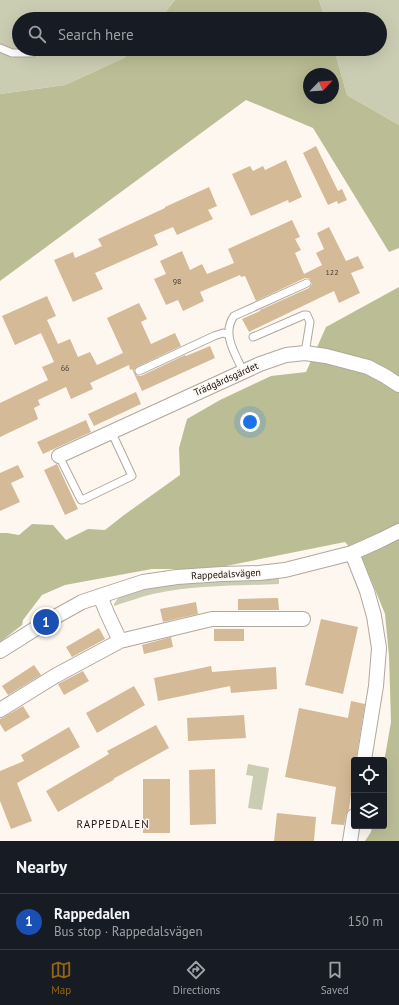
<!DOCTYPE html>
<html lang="en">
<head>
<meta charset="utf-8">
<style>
	:root { --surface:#171b24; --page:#242831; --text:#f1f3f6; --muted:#9ea1a6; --line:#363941; --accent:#936612 }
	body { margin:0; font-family:"PT Sans",sans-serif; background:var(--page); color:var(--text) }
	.controls { position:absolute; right:12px; bottom:12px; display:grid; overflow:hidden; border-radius:4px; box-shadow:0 4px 16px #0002 }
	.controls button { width:36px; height:36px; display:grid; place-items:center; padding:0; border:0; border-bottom:1px solid var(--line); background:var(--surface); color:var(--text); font:20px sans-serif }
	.compass { position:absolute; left:303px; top:68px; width:36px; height:36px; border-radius:50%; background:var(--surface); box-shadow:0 4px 16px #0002; rotate:65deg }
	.you { position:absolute; left:250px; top:422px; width:14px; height:14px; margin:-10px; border:3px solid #fff; border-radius:50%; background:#1a73e8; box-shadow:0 0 0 6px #1a73e833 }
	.badge { display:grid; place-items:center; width:26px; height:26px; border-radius:50%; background:var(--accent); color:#fff; font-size:13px; font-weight:700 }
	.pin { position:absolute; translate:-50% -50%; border:2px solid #fff; box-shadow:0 1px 4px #0006 }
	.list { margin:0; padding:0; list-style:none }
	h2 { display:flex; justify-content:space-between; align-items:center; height:52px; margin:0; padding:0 16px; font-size:17px }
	h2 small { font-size:13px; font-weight:400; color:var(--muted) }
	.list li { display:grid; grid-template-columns:26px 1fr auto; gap:12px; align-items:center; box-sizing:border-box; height:56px; padding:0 16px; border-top:1px solid var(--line) }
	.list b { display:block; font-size:15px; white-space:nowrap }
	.list p { margin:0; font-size:13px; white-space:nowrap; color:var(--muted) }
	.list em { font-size:13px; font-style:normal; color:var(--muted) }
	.icon { flex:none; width:22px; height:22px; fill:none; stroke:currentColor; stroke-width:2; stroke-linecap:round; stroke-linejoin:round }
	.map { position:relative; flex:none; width:399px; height:841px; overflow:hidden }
	.search { position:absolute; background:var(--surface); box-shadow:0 4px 16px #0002; left:12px; right:12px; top:12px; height:44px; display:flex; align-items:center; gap:10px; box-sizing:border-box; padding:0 14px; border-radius:22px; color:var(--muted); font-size:15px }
	.sheet { height:108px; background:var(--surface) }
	nav { display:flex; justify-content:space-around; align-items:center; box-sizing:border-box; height:56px; border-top:1px solid var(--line); background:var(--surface); font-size:11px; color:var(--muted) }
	nav a { display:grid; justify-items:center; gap:2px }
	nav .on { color:var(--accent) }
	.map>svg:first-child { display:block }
	.green { fill:#cbcdb3 }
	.forest { fill:#bbbe95; fill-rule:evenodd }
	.building { fill:#d5ba97 }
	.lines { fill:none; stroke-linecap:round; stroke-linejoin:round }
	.service-casing { stroke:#b0a89f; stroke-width:9 }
	.minor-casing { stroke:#b0a89f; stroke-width:16 }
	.service { stroke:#fff; stroke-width:7 }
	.minor { stroke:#fff; stroke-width:14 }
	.labels { text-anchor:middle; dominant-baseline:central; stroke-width:3; stroke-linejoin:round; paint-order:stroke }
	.number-label { font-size:8px; fill:#453c31 }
	.street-label { font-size:10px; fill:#15120f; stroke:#fef7f0 }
	.neighbourhood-label { font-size:11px; letter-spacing:1px; fill:#15120f; stroke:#fef7f0 }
</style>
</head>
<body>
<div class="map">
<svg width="399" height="841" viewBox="0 0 399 841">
	<rect width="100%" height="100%" fill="#fef7f0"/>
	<path class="green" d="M 0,0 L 175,0 L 160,19 L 19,19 L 19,49 L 133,49 L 124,58 L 65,85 L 0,94 Z
		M 319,0 L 399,0 L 399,125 L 347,95 L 334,49 L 380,49 L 380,19 L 325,19 Z
		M 279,577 L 279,584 C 237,586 194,585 153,594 C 140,597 127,602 114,606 L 114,604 L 119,597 L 137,591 L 174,584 Z
		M 248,764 L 269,768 L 262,810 L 248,808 L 253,776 L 246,775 Z"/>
	<path class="forest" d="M 175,0 L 319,0 L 325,19 L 160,19 Z
		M 133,49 L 334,49 L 347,95 L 399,125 L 399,248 L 389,252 L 313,128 L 246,100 L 0,281 L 0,94 L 65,85 L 124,58 ZM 309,74 L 333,74 L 333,98 L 309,98 Z
		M 399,287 L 399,841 L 365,841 L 371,832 L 372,826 L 384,826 L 384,762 L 391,722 L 389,656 L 385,614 L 365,565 L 345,542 L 211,569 L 152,569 L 65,585 L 42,595 L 23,620 L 22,625 L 0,642 L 0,533 L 7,533 L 19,535 L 32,524 L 53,525 L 66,540 L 88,529 L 105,530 L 124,515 L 180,475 L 179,448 L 187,419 L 220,400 L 271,376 L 306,372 L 326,327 Z"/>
	<path class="building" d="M 316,146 L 338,191 L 342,189 L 347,200 L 338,204 L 337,201 L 328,205 L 303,153 Z
		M 286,160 L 302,197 L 289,203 L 288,200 L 251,216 L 232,174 L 250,166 L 253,171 L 263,166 L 265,170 Z
		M 209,187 L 217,206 L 208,210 L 213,219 L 177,235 L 173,227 L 154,235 L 158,245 L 95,273 L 103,289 L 73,302 L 54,260 L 73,252 L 75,258 L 102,246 L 98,239 L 165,208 L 165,207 Z
		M 292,220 L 300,237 L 295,239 L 301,250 L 295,253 L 304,274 L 322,265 L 316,253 L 324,249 L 317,233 L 329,227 L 346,261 L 358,256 L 364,268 L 351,273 L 360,293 L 339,303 L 334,291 L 249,332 L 242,319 L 260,311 L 260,310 L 309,288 L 312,284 L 310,279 L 308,278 L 305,278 L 256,301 L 245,276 L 241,277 L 240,275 L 200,292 L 204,301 L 183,311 L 178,300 L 166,305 L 154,279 L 166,274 L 160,261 L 182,251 L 190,270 L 202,264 L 207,274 L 234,263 L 228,249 Z
		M 47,296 L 56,316 L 47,320 L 58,344 L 70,339 L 78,357 L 90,352 L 97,365 L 123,353 L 107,318 L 139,303 L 147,319 L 141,322 L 151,344 L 175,333 L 181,346 L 137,367 L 134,370 L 136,375 L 138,376 L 141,376 L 185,355 L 186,356 L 210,346 L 215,358 L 142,391 L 132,369 L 130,370 L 129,365 L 90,383 L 93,389 L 71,399 L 66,387 L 38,400 L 40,405 L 34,408 L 38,419 L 0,437 L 0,403 L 48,380 L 42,367 L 54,362 L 41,333 L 15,345 L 2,316 Z
		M 136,392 L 141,404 L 94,426 L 88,414 Z
		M 86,420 L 91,432 L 43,454 L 37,442 Z
		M 57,464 L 78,509 L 65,515 L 44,470 Z
		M 18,465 L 24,477 L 11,483 L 20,502 L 0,511 L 0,473 Z
		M 278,598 L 279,610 L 238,610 L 238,599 Z
		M 196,602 L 198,614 L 163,622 L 160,609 Z
		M 321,619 L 358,627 L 343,694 L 305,685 Z
		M 99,628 L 105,639 L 72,657 L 66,647 Z
		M 214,629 L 244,629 L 244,641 L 214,641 Z
		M 171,637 L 173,647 L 144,654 L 142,645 Z
		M 34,665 L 41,675 L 8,695 L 2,686 Z
		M 211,666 L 212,672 L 276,667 L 277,689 L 231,693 L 230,686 L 158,701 L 154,678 Z
		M 83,671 L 89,681 L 64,695 L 58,684 Z
		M 134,686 L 145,705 L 97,733 L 86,713 Z
		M 351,701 L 365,704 L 356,760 L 354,760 L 354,782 L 353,781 L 349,809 L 346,814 L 344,825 L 331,824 L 336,787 L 285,777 L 299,708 L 348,718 Z
		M 23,706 L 30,717 L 5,732 L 0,724 L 0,719 L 4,717 Z
		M 244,715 L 246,738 L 188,741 L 187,718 Z
		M 156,725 L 169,748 L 113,779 L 115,779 L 58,812 L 46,791 L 109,754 L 107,751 Z
		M 69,727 L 80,747 L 17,783 L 32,821 L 11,829 L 0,801 L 0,771 L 24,761 L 21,755 Z
		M 215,769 L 216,824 L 190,825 L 189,770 Z
		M 143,779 L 170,779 L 170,833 L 143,833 Z
		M 277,813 L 316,817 L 314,841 L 274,841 Z"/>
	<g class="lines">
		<g class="service-casing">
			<path id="service" d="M 0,48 L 12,53 L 32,53
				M 253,337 L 304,315 L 307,315 L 310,322 L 305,353
				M 139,371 L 214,336 L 223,333 L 229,335
				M 243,371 C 236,355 221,334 234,316 L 307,283
				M 59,456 L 81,500 L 82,500 L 132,476 L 111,431"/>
		</g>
		<g class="minor-casing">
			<path id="minor" d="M 59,456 L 260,364 L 286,355 L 305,353 L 326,356 L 368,367 L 385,376 L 399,385
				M 352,553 L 367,591 L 374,616 L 379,648 L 376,686 L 364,760
				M 100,596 L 107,613 L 120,641
				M 0,651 L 46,622 L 82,602 L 100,596 L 143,582 L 177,577 L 222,574 L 259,573 L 285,570 L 352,553 L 381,540 L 399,531
				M 0,710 L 55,676 L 120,641 L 212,619 L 303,619
				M 350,841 L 354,816"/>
		</g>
		<use href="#service" class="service"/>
		<use href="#minor" class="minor"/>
	</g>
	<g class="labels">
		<g class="number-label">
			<text x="332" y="272">122</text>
			<text x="177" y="281">98</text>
			<text x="65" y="368">66</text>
		</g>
		<g class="street-label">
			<text transform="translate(226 379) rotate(-24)">Trädgårdsgärdet</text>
			<text transform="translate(226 574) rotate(-3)">Rappedalsvägen</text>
		</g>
		<g class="neighbourhood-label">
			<text x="113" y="824">RAPPEDALEN</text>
		</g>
	</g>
</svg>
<div class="controls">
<button><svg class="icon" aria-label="locate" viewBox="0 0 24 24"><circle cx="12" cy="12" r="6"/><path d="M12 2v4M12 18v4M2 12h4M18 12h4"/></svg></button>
<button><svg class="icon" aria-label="layers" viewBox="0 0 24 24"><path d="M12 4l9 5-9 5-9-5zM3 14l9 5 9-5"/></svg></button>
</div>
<svg class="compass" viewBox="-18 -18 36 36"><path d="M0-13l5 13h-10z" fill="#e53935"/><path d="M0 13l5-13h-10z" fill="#9ea1a6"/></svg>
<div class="you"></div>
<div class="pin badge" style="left:46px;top:622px;background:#1a4fb4">1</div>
<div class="search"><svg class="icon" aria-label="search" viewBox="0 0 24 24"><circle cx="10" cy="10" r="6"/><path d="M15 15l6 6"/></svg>Search here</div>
</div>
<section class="sheet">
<h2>Nearby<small></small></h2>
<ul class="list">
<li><span class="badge" style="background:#1a4fb4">1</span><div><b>Rappedalen</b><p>Bus stop · Rappedalsvägen</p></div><em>150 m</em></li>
</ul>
</section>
<nav>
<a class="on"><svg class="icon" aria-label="map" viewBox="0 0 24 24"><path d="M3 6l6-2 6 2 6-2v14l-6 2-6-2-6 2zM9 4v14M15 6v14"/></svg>Map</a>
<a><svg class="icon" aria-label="directions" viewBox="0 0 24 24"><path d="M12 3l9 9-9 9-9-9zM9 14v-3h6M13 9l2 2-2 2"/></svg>Directions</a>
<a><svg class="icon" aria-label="saved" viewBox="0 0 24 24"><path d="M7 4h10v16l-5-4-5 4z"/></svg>Saved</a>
</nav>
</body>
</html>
